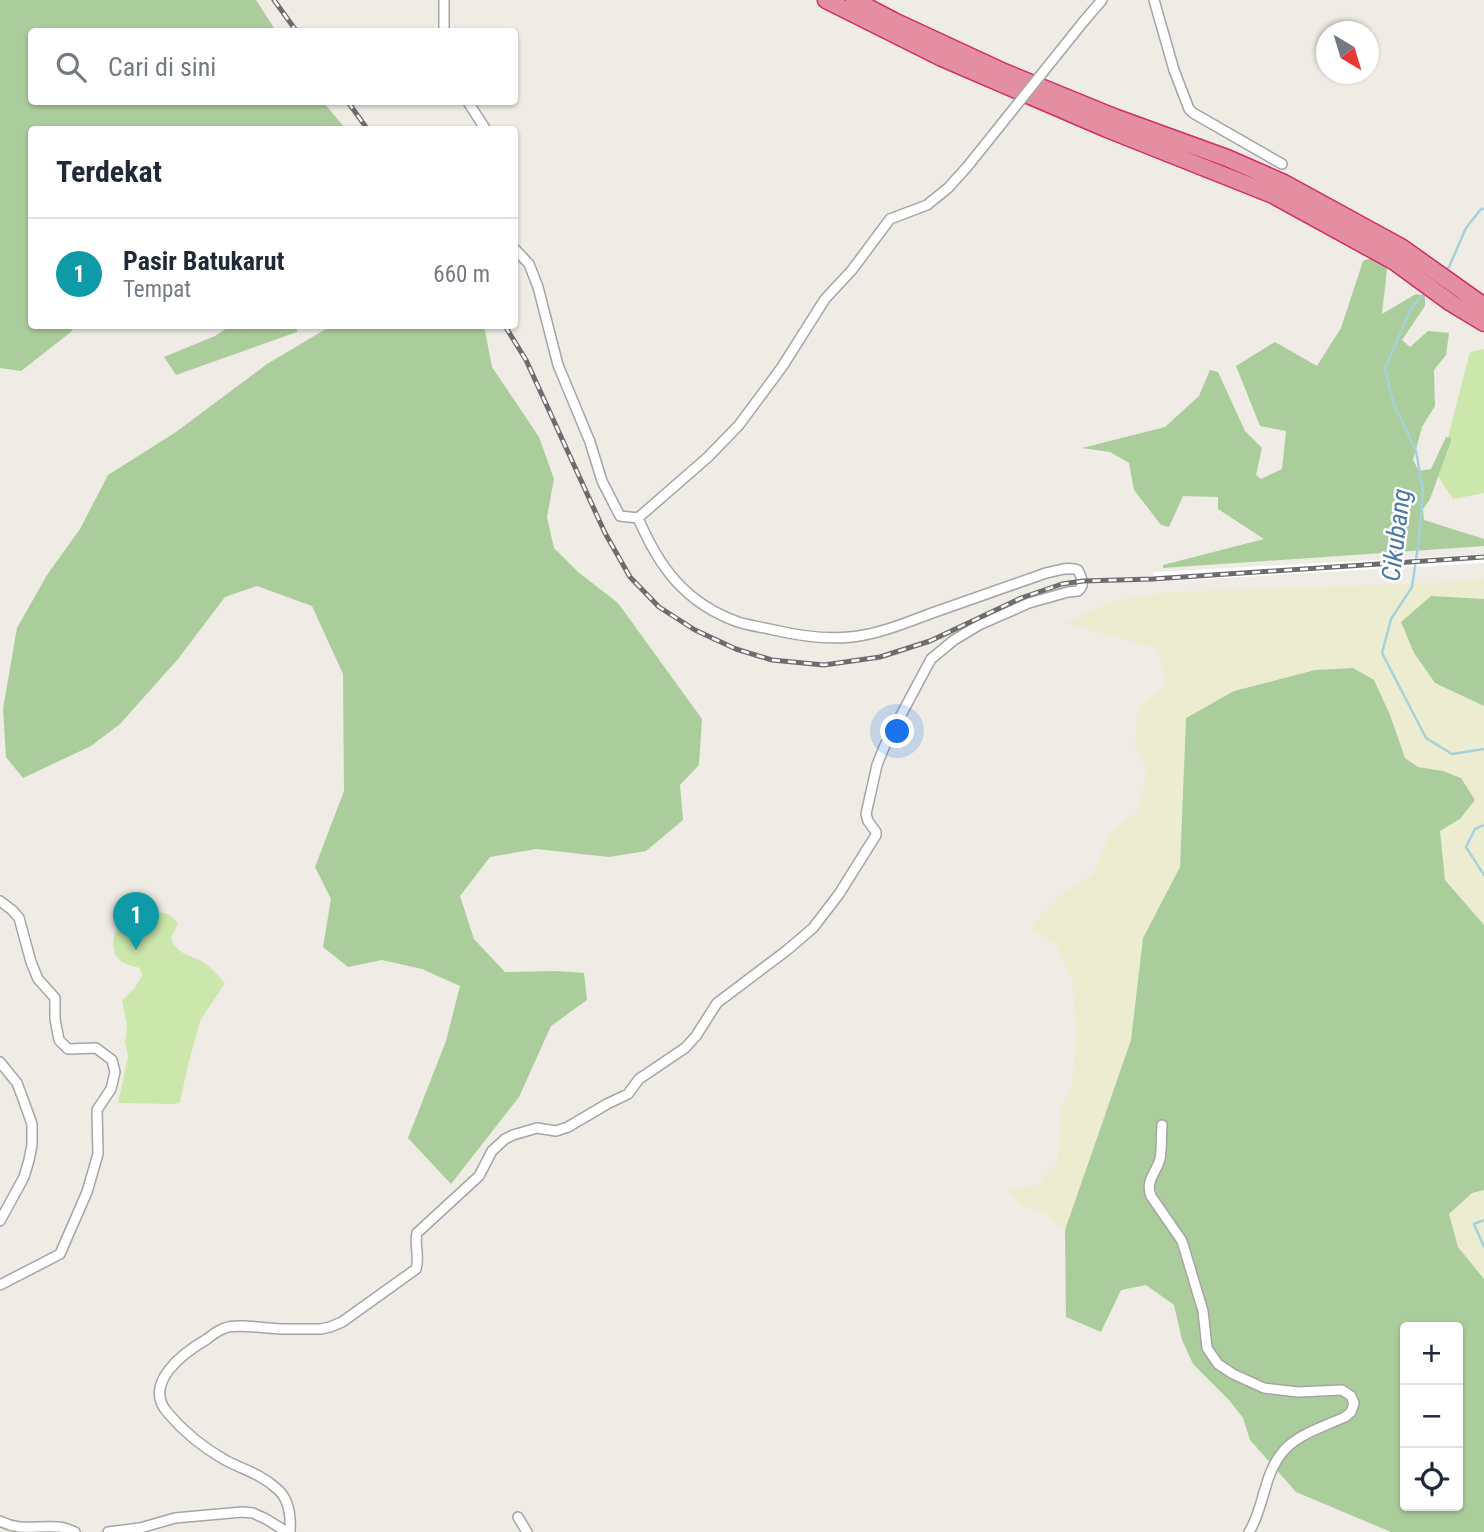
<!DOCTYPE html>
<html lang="id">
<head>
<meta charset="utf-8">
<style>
	:root { --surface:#fff; --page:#f6f6f7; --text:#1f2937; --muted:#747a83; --line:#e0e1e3; --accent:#c5070c }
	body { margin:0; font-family:"Roboto Condensed",sans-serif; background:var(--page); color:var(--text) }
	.controls { position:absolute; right:21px; bottom:21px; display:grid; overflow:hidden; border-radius:7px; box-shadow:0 2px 5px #0004 }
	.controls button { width:63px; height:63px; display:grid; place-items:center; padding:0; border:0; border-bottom:2px solid var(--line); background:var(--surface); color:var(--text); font:35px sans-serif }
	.compass { position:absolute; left:1316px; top:21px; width:63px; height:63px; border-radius:50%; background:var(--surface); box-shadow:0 2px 5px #0004; rotate:142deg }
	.you { position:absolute; left:898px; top:732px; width:24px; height:24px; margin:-18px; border:5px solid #fff; border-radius:50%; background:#1a73e8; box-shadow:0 0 0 10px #1a73e833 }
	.badge { display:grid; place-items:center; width:46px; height:46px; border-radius:50%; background:var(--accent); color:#fff; font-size:23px; font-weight:700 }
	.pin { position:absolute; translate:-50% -58px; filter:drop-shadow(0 2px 4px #0008) }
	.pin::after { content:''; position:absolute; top:37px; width:24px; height:21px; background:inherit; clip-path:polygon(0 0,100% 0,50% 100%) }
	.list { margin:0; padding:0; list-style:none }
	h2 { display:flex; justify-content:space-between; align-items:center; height:91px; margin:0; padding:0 28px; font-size:30px }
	h2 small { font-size:23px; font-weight:400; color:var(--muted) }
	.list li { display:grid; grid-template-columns:46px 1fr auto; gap:21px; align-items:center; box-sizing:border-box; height:112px; padding:0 28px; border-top:2px solid var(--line) }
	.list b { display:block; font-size:26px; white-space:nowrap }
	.list p { margin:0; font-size:23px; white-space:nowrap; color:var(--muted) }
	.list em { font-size:23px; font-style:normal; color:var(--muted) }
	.icon { flex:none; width:38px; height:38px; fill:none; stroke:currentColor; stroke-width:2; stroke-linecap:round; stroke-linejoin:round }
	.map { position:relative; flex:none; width:1484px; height:1532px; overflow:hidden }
	.search { position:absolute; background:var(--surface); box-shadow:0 2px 5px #0004; left:28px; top:28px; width:490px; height:77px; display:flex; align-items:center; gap:18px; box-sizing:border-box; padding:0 24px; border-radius:7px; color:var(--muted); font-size:26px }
	.panel { position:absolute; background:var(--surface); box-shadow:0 2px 5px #0004; left:28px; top:126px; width:490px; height:203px; border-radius:7px }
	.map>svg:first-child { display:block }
	.farmland { fill:#ecedd0 }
	.grass { fill:#cbe7ac }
	.forest { fill:#abcd9b; fill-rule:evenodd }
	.pier { fill:#fff }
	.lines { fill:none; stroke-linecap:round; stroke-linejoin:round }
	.stream { stroke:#a6d1db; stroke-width:2.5 }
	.minor-casing { stroke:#a5a5a5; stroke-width:12 }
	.motorway-casing { stroke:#d42a69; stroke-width:19 }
	.minor { stroke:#fff; stroke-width:9 }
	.motorway { stroke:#e48fa1; stroke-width:16 }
	.rail-casing { stroke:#6c6c6c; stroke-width:5 }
	.rail { stroke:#fff; stroke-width:2.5; stroke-dasharray:8; stroke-linecap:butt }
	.minor-bridge-casing { stroke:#a5a5a5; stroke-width:12; stroke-linecap:butt }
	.minor-bridge { stroke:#fff; stroke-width:9 }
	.labels { text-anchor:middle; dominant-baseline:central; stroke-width:5; stroke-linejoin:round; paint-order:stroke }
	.water-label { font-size:26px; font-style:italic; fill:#4b7aa3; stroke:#fff }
</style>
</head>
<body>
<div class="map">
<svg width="1484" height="1532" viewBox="0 0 1484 1532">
	<rect width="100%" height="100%" fill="#efebe5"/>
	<path class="farmland" d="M 1484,578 L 1484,599 L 1431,596 L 1435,683 L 1484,706 L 1484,925 L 1445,880 L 1439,830 L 1460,819 L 1443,771 L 1418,767 L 1405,758 L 1390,715 L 1353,668 L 1315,670 L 1233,691 L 1186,718 L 1180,867 L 1143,938 L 1131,1040 L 1065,1230 L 1043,1212 L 1021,1205 L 1006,1188 L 1038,1185 L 1058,1160 L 1061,1110 L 1072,1085 L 1076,1037 L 1073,982 L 1057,945 L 1031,928 L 1058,896 L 1092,875 L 1111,832 L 1137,811 L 1147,771 L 1135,749 L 1138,708 L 1165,683 L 1158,649 L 1065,623 L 1112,601 L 1166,592 L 1437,583 Z
		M 1484,1190 L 1484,1279 L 1458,1247 L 1449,1214 L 1472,1193 Z"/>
	<path class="grass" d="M 1484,349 L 1484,493 L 1453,499 L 1438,476 L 1470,352 Z
		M 128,911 C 135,912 139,917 146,917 C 154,917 150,915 157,913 C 167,911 173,917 178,924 L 171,938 C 176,954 190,955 203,962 C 211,967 218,976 225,983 L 200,1021 L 188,1065 L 180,1102 L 176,1104 L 118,1103 L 128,1057 L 125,1042 L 127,1027 L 122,1000 L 134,989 L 142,976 L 140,968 C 133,966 124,965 119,959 C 105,945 119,923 128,911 Z"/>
	<path class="forest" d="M 0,0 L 256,0 L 276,31 L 32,32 L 32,102 L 323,102 L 346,129 L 32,130 L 32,326 L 75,326 L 71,332 L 21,371 L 0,368 Z
		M 1377,256 L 1387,269 L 1382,314 L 1416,294 L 1425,296 L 1425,306 L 1402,340 L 1410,347 L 1428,331 L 1449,333 L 1446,355 L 1434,370 L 1435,406 L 1422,427 L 1413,460 L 1419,471 L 1431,469 L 1446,437 L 1451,438 L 1451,441 L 1430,499 L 1423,509 L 1424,520 L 1484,539 L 1484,546 L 1163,568 L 1163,565 L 1264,539 L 1218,509 L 1218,497 L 1183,496 L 1169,527 L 1161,525 L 1134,490 L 1129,463 L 1110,452 L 1082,448 L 1165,427 L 1199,396 L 1210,370 L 1218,372 L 1245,431 L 1262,448 L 1256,475 L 1261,479 L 1282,469 L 1286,431 L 1260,426 L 1236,366 L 1275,342 L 1317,366 L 1341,328 L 1363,261 Z
		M 230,326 L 296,326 L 297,332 L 176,375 L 164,357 L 215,336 Z
		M 331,326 L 484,326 L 492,367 L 539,437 L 554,479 L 547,517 L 554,548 L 578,572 L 618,603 L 702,719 L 699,765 L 680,785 L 683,820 L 646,851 L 609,857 L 536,849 L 490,857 L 460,896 L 474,939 L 505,972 L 557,971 L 584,973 L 587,1000 L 551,1026 L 519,1097 L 451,1184 L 408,1138 L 446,1041 L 460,986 L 422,969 L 382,960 L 348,967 L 323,947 L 331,899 L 315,867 L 344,791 L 343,674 L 312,606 L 257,586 L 225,597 L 178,659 L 120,724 L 91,746 L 23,778 L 6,757 L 3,709 L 17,628 L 47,575 L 80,529 L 108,475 L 176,432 L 267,364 Z
		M 1431,596 L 1484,599 L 1484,706 L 1435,683 L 1414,653 L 1401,622 Z
		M 1353,668 L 1374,680 L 1390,715 L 1405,758 L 1418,767 L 1443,771 L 1461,778 L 1475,800 L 1460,819 L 1440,831 L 1445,880 L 1484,925 L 1484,1190 L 1472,1193 L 1449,1214 L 1458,1247 L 1484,1279 L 1484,1532 L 1391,1532 L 1296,1492 L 1250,1440 L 1243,1418 L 1229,1400 L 1193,1364 L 1182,1340 L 1174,1305 L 1146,1285 L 1121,1290 L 1101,1332 L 1066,1317 L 1065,1230 L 1131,1040 L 1143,938 L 1180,867 L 1186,718 L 1234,691 L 1315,670 ZM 1405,1327 L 1458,1327 L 1458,1506 L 1405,1506 Z"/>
	<path class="pier" d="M 1484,554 L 1484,563 L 1154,582 L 1153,572 Z"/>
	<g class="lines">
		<path class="stream" d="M 1445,271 L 1449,267 L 1466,228 L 1481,209 L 1484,209
			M 1427,291 L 1411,308 L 1385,369 L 1393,402 L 1416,451 L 1423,491 L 1419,539 L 1412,587 L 1391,619 L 1382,653 L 1426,738 L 1452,754 L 1484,749
			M 1484,825 L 1475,829 L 1466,847 L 1484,875
			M 1484,1220 L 1474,1224 L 1484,1247"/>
		<g class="minor-casing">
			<path id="minor" d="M 1154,0 L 1174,70 L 1189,109 L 1193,113 L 1282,164
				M 1084,21 L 1102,0
				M 444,32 L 444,0
				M 468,102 L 486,130
				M 514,248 L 529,264 L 538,287 L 558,365 L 590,442 L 602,481 L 620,516 L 638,518 L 708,457 L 739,425 L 782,367 L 825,299 L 852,270 L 890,219 L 927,205 L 948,188 L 967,167
				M 0,901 L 12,910 L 19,918 L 31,962 L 38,979 L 55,998 L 55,1019 L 59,1040 L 68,1049 L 96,1048 L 112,1060 L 115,1072 L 111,1089 L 97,1110 L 98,1154 L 87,1192 L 60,1254 L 0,1285
				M 0,1062 L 17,1083 L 23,1099 L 32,1124 L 32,1145 L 29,1160 L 24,1177 L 0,1221
				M 1162,1125 C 1161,1136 1162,1148 1160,1159 C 1156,1173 1145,1181 1151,1196 L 1182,1241 L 1203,1311 L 1207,1348 L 1218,1364 L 1233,1374 L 1264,1388 L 1298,1392 L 1342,1390 L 1351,1396 L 1354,1403 L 1351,1412 L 1345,1417 C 1304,1435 1279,1439 1266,1486 C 1261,1501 1258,1518 1249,1532
				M 518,1517 L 527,1532
				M 0,1521 C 22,1532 35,1525 59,1527 C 64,1527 70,1530 75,1532
				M 108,1532 L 140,1528 L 175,1518 L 242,1512 L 253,1513 L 266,1519 L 287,1532
				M 290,1532 C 291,1517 289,1498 276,1488 C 261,1474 242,1469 225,1460 C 204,1448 182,1430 167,1412 C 143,1383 183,1353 207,1339 C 212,1335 219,1330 225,1328 C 237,1323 269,1329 284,1329 C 296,1329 308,1329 321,1329 L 330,1327 L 342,1322 L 416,1269 C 420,1257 414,1245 417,1233 L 479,1176 L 492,1151 L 505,1139 L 513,1135 L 537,1128 L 556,1131 L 568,1127 L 607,1104 L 628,1094 L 639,1079 L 685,1048 L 696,1036 L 717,1003 L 786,951 L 813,928 L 839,894 L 876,835 L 876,832 L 868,821 L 866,814 L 877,765 L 885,745 L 931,659 L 954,640 L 979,625 L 1029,603 L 1068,592 L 1078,591 C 1086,585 1081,577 1078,570 C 1068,566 1056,571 1046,573 C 1009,586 972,599 935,612 C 912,620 889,631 864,635 C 834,641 804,637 774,630 C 762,627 750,626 738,622 C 685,603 659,567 638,518"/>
		</g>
		<g class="motorway-casing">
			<path id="motorway" d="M 826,0 L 942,58 L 1107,129 L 1273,195 L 1395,262 L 1451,303 L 1484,323
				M 854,0 L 894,21 L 1004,72 L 1114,117 L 1227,158 L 1284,183 L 1401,247 L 1484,306"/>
		</g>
		<use href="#minor" class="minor"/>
		<use href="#motorway" class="motorway"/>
		<g class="rail-casing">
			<path id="rail" d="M 274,0 L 297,32
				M 348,102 L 368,130
				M 505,326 L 526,360 L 605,533 L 630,577 L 659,607 L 695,630 L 736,649 L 772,660 L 824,665 L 880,657 L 930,641 L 1021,598 L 1062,584 L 1083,581 L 1153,579 L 1484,557"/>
		</g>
		<use href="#rail" class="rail"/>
		<g class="minor-bridge-casing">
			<path id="minor-bridge" d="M 967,167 L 1084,21"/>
		</g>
		<use href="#minor-bridge" class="minor-bridge"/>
	</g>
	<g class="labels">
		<g class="water-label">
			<text transform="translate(1396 535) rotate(-83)">Cikubang</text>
		</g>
	</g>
</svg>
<div class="controls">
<button>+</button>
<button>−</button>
<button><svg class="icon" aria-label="locate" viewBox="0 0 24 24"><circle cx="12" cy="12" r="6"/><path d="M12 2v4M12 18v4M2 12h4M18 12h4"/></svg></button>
</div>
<svg class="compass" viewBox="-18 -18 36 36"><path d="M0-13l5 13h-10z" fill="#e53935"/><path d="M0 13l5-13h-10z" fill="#747a83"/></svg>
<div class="you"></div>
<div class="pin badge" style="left:136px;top:950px;background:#0f9aa8">1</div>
<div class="search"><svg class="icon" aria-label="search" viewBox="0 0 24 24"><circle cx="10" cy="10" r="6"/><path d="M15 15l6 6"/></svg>Cari di sini</div>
<section class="panel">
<h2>Terdekat<small></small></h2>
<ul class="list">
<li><span class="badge" style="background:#0f9aa8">1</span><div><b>Pasir Batukarut</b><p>Tempat</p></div><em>660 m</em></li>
</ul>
</section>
</div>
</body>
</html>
